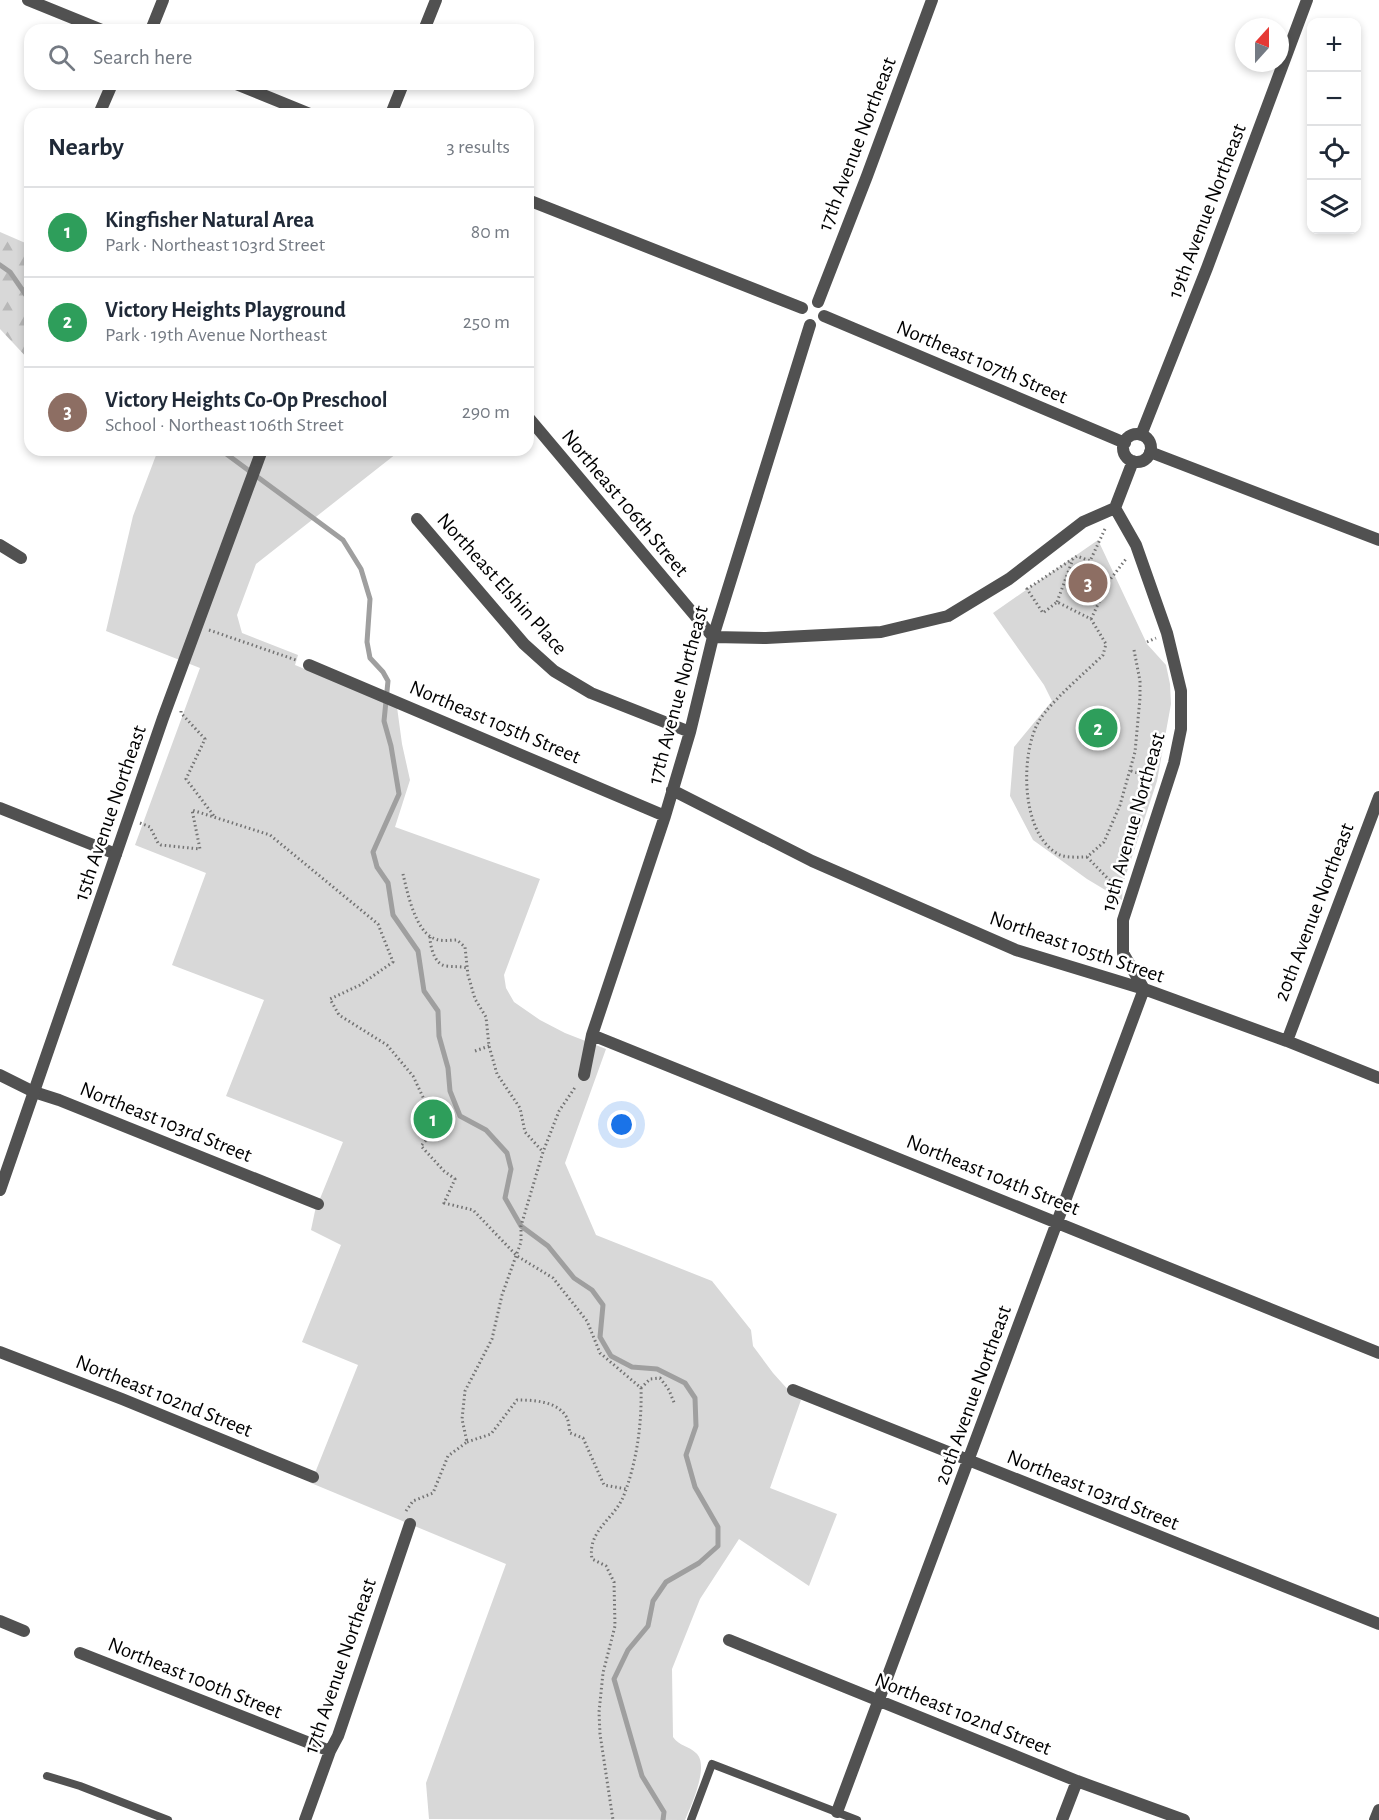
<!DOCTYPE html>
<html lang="en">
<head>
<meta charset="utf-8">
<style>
	:root { --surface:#fff; --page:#f2f2f3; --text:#1f2937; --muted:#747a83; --line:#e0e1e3; --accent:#000 }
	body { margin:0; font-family:"Alegreya Sans",sans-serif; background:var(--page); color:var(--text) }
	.controls { position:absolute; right:18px; top:18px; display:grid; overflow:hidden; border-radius:12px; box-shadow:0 3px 9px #0003 }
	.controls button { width:54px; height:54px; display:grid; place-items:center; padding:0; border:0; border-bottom:2px solid var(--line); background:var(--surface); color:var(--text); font:30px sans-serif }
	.compass { position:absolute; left:1235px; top:18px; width:54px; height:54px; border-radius:50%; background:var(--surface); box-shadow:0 3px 9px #0003; rotate:21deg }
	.you { position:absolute; left:622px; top:1125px; width:21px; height:21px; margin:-15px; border:4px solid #fff; border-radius:50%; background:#1a73e8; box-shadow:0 0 0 9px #1a73e833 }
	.badge { display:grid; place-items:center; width:39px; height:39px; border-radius:50%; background:var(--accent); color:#fff; font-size:20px; font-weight:700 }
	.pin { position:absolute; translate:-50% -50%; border:3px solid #fff; box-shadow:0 2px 6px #0006 }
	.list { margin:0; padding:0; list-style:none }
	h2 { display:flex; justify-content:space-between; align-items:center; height:78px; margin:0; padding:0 24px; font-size:26px }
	h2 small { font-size:20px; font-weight:400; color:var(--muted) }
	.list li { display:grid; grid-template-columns:39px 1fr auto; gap:18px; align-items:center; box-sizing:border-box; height:90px; padding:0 24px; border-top:2px solid var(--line) }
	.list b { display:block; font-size:22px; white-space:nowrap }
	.list p { margin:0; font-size:20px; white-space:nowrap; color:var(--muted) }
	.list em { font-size:20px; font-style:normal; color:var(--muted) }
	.icon { flex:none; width:33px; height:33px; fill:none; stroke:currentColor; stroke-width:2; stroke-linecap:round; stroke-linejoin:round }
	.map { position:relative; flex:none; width:1379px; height:1820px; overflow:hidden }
	.search { position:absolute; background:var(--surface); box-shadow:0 3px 9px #0003; left:24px; top:24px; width:510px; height:66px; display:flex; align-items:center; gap:15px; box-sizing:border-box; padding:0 21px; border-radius:18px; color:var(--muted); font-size:22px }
	.panel { position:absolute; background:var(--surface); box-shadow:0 3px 9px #0003; left:24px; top:108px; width:510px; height:348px; border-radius:18px }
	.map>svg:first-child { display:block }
	.forest { fill:url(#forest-firs) }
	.park { fill:#d8d8d8 }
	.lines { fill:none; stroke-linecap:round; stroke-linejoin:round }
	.stream { stroke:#9f9f9f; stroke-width:5 }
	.path { stroke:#737373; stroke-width:3; stroke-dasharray:1.5 3; stroke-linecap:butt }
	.service { stroke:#515151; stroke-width:8 }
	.minor { stroke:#515151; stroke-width:12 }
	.tertiary { stroke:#515151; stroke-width:12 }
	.labels { text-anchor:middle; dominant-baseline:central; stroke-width:5; stroke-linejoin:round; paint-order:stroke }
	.street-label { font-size:21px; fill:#000; stroke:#fff }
</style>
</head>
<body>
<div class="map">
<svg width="1379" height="1820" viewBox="0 0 1379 1820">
	<defs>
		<pattern id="forest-firs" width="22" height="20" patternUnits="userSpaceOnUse" patternTransform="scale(1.5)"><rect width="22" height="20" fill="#d8d8d8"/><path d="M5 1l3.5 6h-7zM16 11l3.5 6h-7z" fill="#b8b8b8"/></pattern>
	</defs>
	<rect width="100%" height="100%" fill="#fff"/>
	<path class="forest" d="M 0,232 L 30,245 L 30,361 L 0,329 Z"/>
	<path class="park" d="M 158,450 L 401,450 L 256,564 L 237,615 L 242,633 L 298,655 L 295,665 L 397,707 L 402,744 L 410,780 L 395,827 L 540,879 L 504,975 L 506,988 L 514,1002 L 540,1020 L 565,1033 L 606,1049 L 565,1163 L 596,1235 L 712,1281 L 751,1330 L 753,1346 L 773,1373 L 791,1393 L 801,1400 L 770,1488 L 837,1514 L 809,1586 L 739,1539 L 700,1599 L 672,1669 L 673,1737 C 679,1746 689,1746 696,1753 C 710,1765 691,1806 685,1820 L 429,1819 L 426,1783 L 506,1564 L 311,1483 L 358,1365 L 302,1342 L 341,1245 L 311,1230 L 315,1211 L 343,1142 L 226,1096 L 264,1000 L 172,965 L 206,873 L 135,845 L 200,668 L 106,631 L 133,516 Z
		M 1098,540 L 1147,644 L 1166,665 L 1170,684 L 1171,704 L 1157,781 L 1123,884 L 1122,900 L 1087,879 L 1033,840 L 1010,796 L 1014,747 L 1052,701 L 1044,685 L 993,613 Z"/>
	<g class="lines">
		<path class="stream" d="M 0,265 L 10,272 L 30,301
			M 221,450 L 343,540 L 361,569 L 370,599 L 367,642 L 370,658 L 383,672 L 388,681 L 384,721 L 391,746 L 399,794 L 373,852 L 377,867 L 388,883 L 393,915 L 418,951 L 424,991 L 438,1011 L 439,1036 L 448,1068 L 450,1091 L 460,1116 L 486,1130 L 507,1153 L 511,1169 L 505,1198 L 521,1226 L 548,1246 L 574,1278 L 592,1290 L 603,1305 L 600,1337 L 611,1356 L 632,1367 L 657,1369 L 685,1383 L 695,1398 L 696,1426 L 686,1455 L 695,1487 L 718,1527 L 718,1546 L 699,1563 L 666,1582 L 653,1601 L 648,1626 L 628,1650 L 614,1679 L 642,1776 L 664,1812 L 663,1820"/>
		<path class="path" d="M 1105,529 L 1090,561 L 1077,556 L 1027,589 L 1043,613 L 1057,602 L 1091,619 L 1106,644 L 1103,655 C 1086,672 1051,701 1039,721 C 1020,753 1020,836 1060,855 C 1068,858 1079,857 1087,857 L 1104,842 L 1120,805 L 1135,752 L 1140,698 L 1140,681 L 1134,650
			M 1057,602 L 1073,559
			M 1091,619 L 1109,581 L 1126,559
			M 209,630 L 296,660
			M 1147,642 L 1156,638
			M 181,711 L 181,713 L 205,739 L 186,779 L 214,816
			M 1131,771 L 1155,778
			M 140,823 L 150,827 L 158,843 L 161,845 L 200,849 L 192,810 L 270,835 L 378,924 L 393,962 L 360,985 L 330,999 L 339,1015 L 387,1045 L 413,1076 L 430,1112 L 434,1131 L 421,1146 L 444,1171 L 455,1179 L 444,1203 L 473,1210 L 517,1256 L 553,1278 L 587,1321 L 600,1353 L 641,1388 C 642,1423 637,1461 624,1495 C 615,1519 587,1530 592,1559 L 606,1566 L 614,1582 L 615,1626 L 603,1673 L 599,1712 L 600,1734 L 613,1820
			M 1087,857 L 1118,889
			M 403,874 C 407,891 415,930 433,938 C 441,942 449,940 457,940 L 465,947 L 468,975 L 475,999 L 486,1017 L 489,1046 L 497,1074 L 520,1108 L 525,1132 L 543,1152
			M 430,937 C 430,947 435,965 446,966 C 454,967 460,966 467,968
			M 475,1051 L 489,1046
			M 641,1388 L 650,1379 L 660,1378 L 669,1390 L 675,1405
			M 467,1442 L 491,1434 L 517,1400 C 534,1400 558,1401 567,1418 C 569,1422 569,1429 570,1433 L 583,1438 L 604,1485 L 626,1489
			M 406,1511 L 413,1501 L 433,1493 L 448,1456 L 467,1442 L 462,1419 L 465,1391 L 492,1339 L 502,1295 L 521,1242 L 521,1226 L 543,1152 L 559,1111 L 576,1086"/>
		<path class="service" d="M 47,1776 L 80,1786 L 168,1820
			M 691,1820 L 712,1764 L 857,1820"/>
		<path class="minor" d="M 28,0 L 102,30
			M 151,30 L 163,0
			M 236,84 L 310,114
			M 99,114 L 112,84
			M 528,200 L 802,308
			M 818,302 L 867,176 L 932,0
			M 824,316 L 1125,443
			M 528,417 L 713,637 L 766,638 L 881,632 L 948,616 L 1009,579 L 1083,522 L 1115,508
			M1123 448a14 14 0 1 1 28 0a14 14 0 1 1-28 0Z
			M 1141,435 L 1207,268 L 1307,0
			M 1150,452 L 1379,540
			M 1115,508 L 1133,461
			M 417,519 L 524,644 L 554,671 L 591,693 L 690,732
			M 0,545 L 21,558
			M 309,665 L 665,816
			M 672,790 L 812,861 L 1016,950 L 1144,989 L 1287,1041 L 1379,1078
			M 0,808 L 116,854
			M 592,1035 L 1379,1353
			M 1287,1041 L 1379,797
			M 0,1075 L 34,1092 L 59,1100 L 318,1204
			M 584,1075 L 592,1035 L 665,816 L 690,732 L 713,637 L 810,325
			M 0,1352 L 122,1399 L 313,1477
			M 793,1390 L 1379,1624
			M 0,1621 L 24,1631
			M 729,1640 L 1077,1781 L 1184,1820
			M 80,1653 L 330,1751
			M 837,1812 L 1144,989 L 1123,953 L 1123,920 L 1174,763 L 1181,729 L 1181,691 L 1167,633 L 1136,545 L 1115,508
			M 305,1820 L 330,1751 L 338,1736 L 410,1524
			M 1062,1820 L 1077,1781
			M 1375,1820 L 1379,1810"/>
		<path class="tertiary" d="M 424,30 L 436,0
			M 391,114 L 403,84
			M 0,1190 L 163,718 L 262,450"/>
	</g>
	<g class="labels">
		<g class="street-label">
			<text transform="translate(857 144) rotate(-69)">17th Avenue Northeast</text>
			<text transform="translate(1207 211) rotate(-69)">19th Avenue Northeast</text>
			<text transform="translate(982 362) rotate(23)">Northeast 107th Street</text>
			<text transform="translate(625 503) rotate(50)">Northeast 106th Street</text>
			<text transform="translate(502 584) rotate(48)">Northeast Elshin Place</text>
			<text transform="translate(678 695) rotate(-75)">17th Avenue Northeast</text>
			<text transform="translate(495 722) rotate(23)">Northeast 105th Street</text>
			<text transform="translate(110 813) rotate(-71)">15th Avenue Northeast</text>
			<text transform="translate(1133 822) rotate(-74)">19th Avenue Northeast</text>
			<text transform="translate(1314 912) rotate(-69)">20th Avenue Northeast</text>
			<text transform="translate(1077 947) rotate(19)">Northeast 105th Street</text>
			<text transform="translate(166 1122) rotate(22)">Northeast 103rd Street</text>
			<text transform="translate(993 1175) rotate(22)">Northeast 104th Street</text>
			<text transform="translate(973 1395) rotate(-70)">20th Avenue Northeast</text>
			<text transform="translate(164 1396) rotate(22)">Northeast 102nd Street</text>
			<text transform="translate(1093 1490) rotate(22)">Northeast 103rd Street</text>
			<text transform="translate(340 1666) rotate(-71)">17th Avenue Northeast</text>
			<text transform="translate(195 1678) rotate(22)">Northeast 100th Street</text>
			<text transform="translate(963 1714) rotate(22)">Northeast 102nd Street</text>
		</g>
	</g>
</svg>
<div class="controls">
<button>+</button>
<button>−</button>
<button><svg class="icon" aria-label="locate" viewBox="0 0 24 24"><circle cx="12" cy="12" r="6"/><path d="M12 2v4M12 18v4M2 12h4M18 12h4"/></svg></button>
<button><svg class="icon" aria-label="layers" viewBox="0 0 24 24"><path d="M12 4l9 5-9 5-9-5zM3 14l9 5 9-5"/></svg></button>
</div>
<svg class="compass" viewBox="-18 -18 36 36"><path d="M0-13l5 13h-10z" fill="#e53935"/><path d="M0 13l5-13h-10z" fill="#747a83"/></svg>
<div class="you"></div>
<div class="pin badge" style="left:433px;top:1119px;background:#2e9e5b">1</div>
<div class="pin badge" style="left:1098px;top:728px;background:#2e9e5b">2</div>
<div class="pin badge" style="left:1088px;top:583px;background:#8d6e63">3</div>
<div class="search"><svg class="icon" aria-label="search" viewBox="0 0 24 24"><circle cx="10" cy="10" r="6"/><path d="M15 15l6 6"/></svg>Search here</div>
<section class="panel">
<h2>Nearby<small>3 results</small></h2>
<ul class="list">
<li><span class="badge" style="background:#2e9e5b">1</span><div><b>Kingfisher Natural Area</b><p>Park · Northeast 103rd Street</p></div><em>80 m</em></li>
<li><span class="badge" style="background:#2e9e5b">2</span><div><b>Victory Heights Playground</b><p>Park · 19th Avenue Northeast</p></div><em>250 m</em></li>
<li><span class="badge" style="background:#8d6e63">3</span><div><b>Victory Heights Co-Op Preschool</b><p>School · Northeast 106th Street</p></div><em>290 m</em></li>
</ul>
</section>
</div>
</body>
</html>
